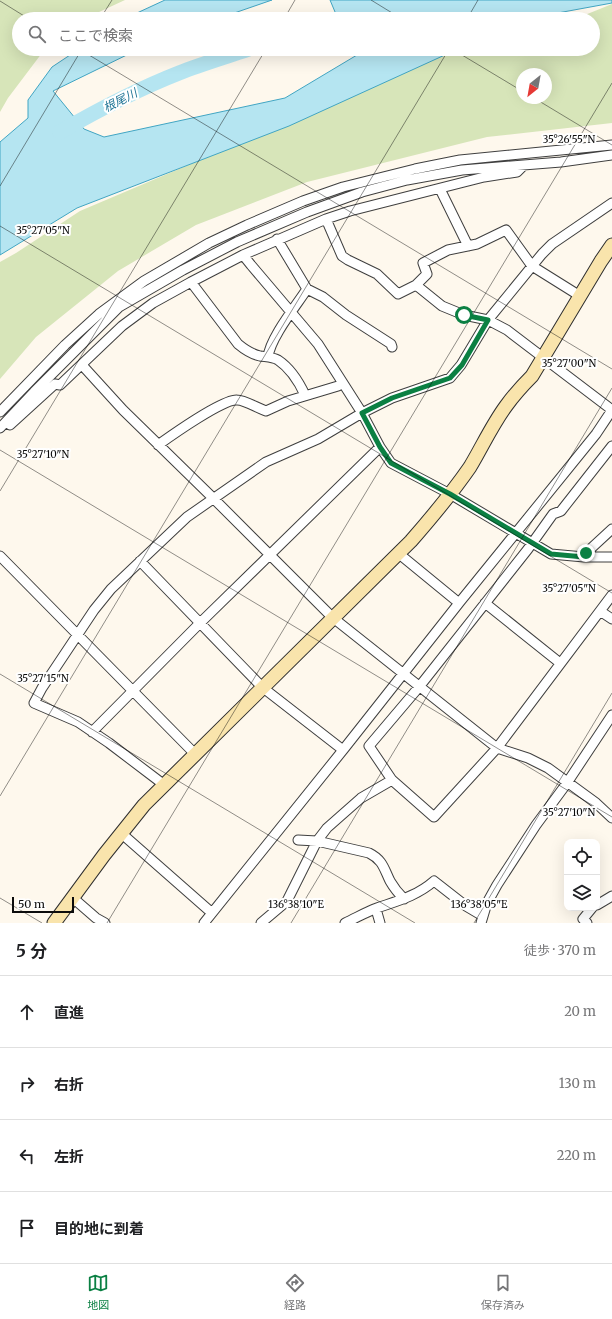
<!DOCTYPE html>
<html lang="ja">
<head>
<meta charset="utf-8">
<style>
	:root { --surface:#fff; --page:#f6f6f6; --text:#202124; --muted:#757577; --line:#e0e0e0; --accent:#0b8043 }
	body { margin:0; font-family:Merriweather,"Noto Sans JP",serif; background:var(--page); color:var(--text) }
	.controls { position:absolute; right:12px; bottom:12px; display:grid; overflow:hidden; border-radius:8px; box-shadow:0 4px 16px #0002 }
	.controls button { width:36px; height:36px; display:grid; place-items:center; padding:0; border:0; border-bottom:1px solid var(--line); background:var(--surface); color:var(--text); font:20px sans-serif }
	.compass { position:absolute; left:516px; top:68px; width:36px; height:36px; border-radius:50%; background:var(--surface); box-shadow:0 4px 16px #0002; rotate:211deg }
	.scale { position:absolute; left:12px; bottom:10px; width:62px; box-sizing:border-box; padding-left:4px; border:2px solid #0c0c0c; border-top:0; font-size:11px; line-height:14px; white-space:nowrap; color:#0c0c0c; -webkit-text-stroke:3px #fff; paint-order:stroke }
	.stop { position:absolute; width:12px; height:12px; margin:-9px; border:3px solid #0b8043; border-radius:50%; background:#fff }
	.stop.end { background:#0b8043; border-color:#fff; box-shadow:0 1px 4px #0008 }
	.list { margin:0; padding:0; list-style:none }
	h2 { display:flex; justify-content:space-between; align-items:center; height:52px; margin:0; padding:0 16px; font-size:17px }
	h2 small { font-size:13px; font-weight:400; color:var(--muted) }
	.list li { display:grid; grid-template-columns:26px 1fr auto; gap:12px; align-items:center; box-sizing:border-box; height:72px; padding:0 16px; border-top:1px solid var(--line) }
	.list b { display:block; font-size:15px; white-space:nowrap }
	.list em { font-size:13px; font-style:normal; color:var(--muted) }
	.icon { flex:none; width:22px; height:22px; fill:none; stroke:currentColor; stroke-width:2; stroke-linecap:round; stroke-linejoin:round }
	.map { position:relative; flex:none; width:612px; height:923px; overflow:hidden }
	.search { position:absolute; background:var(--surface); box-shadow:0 4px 16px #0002; left:12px; right:12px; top:12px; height:44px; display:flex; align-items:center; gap:10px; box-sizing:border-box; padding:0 14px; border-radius:22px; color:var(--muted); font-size:15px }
	.sheet { height:340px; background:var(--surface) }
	nav { display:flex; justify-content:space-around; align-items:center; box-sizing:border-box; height:56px; border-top:1px solid var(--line); background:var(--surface); font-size:11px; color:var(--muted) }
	nav a { display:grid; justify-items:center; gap:2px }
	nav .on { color:var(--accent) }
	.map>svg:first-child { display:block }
	.green { fill:#d7e5b9; fill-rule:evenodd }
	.water { fill:#b5e5f1; stroke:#41a5c3 }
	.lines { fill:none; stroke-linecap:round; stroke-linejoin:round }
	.river { stroke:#b5e5f1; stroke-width:15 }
	.street-casing { stroke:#3f3f3f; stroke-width:11 }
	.secondary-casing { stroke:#2e2e2e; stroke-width:15 }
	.street { stroke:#fff; stroke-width:9 }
	.secondary { stroke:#f9e4ac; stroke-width:13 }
	.route { stroke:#0b8043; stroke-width:5 }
	.ticks { fill:none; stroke:#0c0c0c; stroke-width:1; stroke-opacity:0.45 }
	.labels { text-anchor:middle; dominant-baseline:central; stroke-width:4; stroke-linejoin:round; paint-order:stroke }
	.water-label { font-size:12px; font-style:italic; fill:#1f7495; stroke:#fff }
	.ticks-label { font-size:10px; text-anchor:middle; fill:#0c0c0c; stroke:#fff; stroke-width:4; stroke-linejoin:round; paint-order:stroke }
</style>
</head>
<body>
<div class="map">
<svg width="612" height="923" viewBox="0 0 612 923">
	<rect width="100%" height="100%" fill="#fef8ed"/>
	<path class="green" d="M 0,0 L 125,0 L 84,19 L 19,19 L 19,49 L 45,49 L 8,98 L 0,112 Z
		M 612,4 L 612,123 L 487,137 L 307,182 L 196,225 L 118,271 L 36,337 L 0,379 L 0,262 L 16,253 L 80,211 L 280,126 L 437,49 L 593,49 L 593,19 L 567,19 L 580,17 ZM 522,74 L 546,74 L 546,98 L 522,98 Z"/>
	<path class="water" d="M 165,0 L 272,0 L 217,19 L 124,19 Z
		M 330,0 L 612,0 L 612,3 L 525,19 L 338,19 Z
		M 79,49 L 139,49 L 53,91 L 84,129 L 104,137 L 285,98 L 367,49 L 458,49 L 289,126 L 77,208 L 0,255 L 0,142 L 28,118 L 28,100 L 52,67 Z"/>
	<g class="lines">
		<path class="river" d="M 60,132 C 98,110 138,89 179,73 C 202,64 226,57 249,49"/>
		<g class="street-casing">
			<path id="street" d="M 440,189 L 468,246
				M 326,219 L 342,256 L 348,260 L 377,274 L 398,294 L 416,285 L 442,306 L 464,315 L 488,320 L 507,330 L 612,410
				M 277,239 L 307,289 L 323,297 L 346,315 L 391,344 L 392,347
				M 243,255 L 251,265 L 318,344 L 362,413 L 380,447 L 391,463 L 450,494 L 551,554 L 584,557 L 612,557
				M 416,285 L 427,274 L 423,263 L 448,250 L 477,244 L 506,230 L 532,266 L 580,296
				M 268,357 C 270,338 296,306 307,289
				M 82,365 L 123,410 L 214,499 L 332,617 L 497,748 L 528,758 L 548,768 L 596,803 L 612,818
				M 305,395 C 299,382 290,368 278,360 C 273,357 266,357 260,356 C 251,354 244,349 238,344 L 191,282 L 243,255 L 326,219 L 350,211 L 484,177 L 517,172 L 524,165
				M 0,412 L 65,345 L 99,314 L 144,281 L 209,243 L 247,225 L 303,201 L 343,187 L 415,169 L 460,160 L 612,145
				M 10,425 L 55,384 L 60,385 L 122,326 L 153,303 L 191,282
				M 0,428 L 34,392 L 119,307 L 183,270 L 237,242 L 307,212 L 362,192 L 407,180 L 462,170 L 561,162 L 612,155
				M 158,445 C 172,435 223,399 237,400 C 245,400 257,408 266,411 L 288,401 L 338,386 L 343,383
				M 612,446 L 561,511 L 553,514 L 528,549 L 419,687 L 369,746 L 392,780 L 434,817 L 497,748 L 612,595
				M 0,556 L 195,754
				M 584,557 L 586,553 L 612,529
				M 140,561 L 262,687 L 343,750 L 459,603 L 398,553
				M 459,603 L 596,434 L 612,410
				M 485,603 L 560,663
				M 600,611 L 612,619
				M 92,732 L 200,623 L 380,447
				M 392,780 L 361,798 L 327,828 L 317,841 L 369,853 C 383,860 384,869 390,881 C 394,888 399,894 404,899
				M 163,784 L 109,743 L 78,722 L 34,703 L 42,688 L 94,610 L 111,589 L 187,517 L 266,462 L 318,439 L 362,413 L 392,398 L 450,378 L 461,365 L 488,320 L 542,254 L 552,244 L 612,203
				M 121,833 L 212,913
				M 73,898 L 96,918 L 105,923
				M 597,905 L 612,896
				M 376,909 L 380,923
				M 204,923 L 343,750
				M 261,923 L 287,901 L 317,841 L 298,840
				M 345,923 C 356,918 366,912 377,908 C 397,901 417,896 434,881 L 466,906 L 483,916
				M 481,923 L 487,903 L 497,885 L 536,825 L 567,783 L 612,715
				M 587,923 L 583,919 L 592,908"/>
		</g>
		<g class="secondary-casing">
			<path id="secondary" d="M 54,923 L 104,855 L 144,805 L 411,541 C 432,517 452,493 470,467 C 482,447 492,425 506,406 C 514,395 523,385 532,376 L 601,261 L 612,245"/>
		</g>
		<use href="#street" class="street"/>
		<use href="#secondary" class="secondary"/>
	</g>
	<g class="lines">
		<path class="route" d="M 464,315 L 488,320 L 462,365 L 450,378 L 392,398 L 362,413 L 380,447 L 391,463 L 450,494 L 551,554 L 584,557 L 586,553"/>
	</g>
	<path class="ticks" d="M 371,0 L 402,19M 0,1 L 29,19M 100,19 L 112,0M 284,19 L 295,0M 467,19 L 478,0M 79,49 L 612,369M 452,49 L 522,91M 534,98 L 612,145M 0,186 L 82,49M 0,226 L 612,593M 0,450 L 612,817M 0,491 L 266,49M 0,674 L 415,923M 0,796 L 449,49M 0,898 L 42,923M 107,923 L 612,83M 291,923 L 612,388M 474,923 L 612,693"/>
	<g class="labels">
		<g class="water-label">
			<text transform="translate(120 100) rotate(-27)">根尾川</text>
		</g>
	</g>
	<g class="ticks-label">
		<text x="569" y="143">35°26'55"N</text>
		<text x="43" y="234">35°27'05"N</text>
		<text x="569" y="367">35°27'00"N</text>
		<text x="43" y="458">35°27'10"N</text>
		<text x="569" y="592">35°27'05"N</text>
		<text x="43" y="682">35°27'15"N</text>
		<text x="569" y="816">35°27'10"N</text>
		<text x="296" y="908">136°38'10"E</text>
		<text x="479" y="908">136°38'05"E</text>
	</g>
</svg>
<div class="controls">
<button><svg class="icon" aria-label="locate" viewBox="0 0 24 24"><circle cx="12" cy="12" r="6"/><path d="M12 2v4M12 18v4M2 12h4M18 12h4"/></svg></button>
<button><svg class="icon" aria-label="layers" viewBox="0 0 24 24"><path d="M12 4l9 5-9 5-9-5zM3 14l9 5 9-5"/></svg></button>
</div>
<svg class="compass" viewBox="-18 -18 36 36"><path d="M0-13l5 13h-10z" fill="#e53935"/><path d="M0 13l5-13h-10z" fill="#757577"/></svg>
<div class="scale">50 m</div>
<div class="stop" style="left:464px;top:315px"></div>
<div class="stop end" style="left:586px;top:553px"></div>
<div class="search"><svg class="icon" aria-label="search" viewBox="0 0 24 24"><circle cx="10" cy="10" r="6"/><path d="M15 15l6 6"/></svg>ここで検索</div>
</div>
<section class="sheet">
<h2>5 分<small>徒歩 · 370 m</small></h2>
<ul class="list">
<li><svg class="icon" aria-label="ahead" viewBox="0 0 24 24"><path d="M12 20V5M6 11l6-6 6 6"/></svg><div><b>直進</b></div><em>20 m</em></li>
<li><svg class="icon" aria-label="right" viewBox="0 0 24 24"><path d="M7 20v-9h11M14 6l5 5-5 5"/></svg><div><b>右折</b></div><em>130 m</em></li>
<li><svg class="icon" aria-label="left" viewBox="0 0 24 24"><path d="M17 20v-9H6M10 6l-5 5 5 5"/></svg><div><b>左折</b></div><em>220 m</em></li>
<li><svg class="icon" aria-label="arrive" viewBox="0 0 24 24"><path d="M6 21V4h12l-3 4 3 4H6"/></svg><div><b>目的地に到着</b></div></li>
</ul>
</section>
<nav>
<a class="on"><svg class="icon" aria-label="map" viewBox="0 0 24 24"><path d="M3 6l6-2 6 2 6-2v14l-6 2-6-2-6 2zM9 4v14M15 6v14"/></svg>地図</a>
<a><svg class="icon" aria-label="directions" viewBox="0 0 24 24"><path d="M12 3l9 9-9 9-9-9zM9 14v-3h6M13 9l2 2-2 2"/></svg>経路</a>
<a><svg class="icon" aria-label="saved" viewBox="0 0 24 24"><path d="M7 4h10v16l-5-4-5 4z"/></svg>保存済み</a>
</nav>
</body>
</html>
